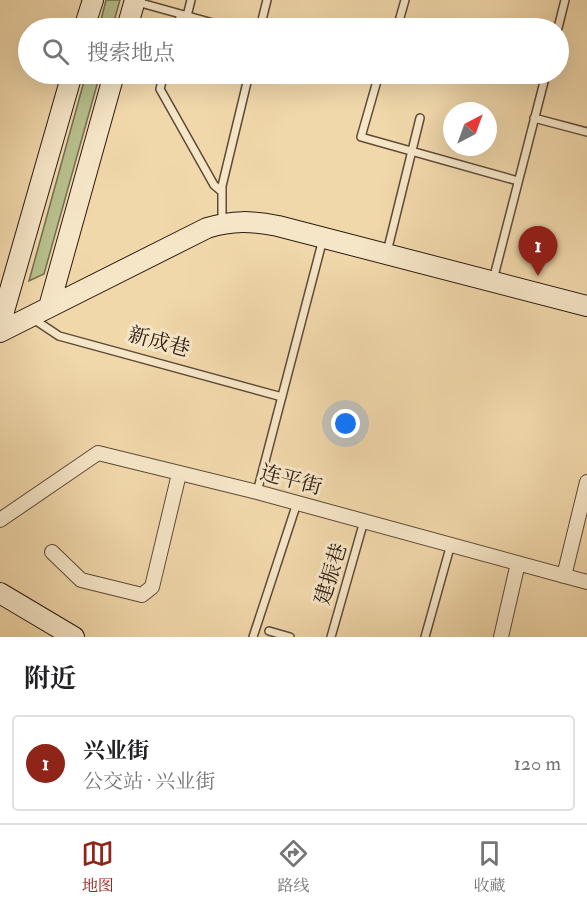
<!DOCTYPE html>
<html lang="zh">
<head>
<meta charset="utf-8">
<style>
	:root { --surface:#fff; --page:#f2f2f2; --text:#202124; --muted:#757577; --line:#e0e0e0; --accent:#8f2418 }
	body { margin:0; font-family:"IM FELL Double Pica","Noto Serif SC",serif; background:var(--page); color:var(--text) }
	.compass { position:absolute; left:443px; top:102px; width:54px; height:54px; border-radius:50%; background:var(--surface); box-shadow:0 6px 24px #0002; rotate:41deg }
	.you { position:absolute; left:346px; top:424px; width:21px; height:21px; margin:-15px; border:4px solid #fff; border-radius:50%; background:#1a73e8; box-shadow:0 0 0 9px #1a73e833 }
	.badge { display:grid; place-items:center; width:39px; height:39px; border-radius:50%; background:var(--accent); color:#fff; font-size:20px; font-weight:700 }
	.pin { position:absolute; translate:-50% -50px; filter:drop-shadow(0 2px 3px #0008) }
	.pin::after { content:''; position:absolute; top:32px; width:21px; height:18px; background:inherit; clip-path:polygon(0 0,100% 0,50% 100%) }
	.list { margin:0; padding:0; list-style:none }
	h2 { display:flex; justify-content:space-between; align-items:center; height:78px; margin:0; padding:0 24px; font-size:26px }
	h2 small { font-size:20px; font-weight:400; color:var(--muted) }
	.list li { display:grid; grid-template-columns:39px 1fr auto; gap:18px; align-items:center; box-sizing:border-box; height:96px; margin:0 12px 12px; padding:0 12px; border:2px solid var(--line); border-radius:6px }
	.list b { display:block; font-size:22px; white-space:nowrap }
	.list p { margin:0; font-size:20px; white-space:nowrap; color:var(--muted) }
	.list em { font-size:20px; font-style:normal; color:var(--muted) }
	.icon { flex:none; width:33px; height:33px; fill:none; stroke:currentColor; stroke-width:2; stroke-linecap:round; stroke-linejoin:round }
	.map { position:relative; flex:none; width:587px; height:637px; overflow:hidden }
	.search { position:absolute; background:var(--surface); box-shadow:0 6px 24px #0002; left:18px; right:18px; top:18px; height:66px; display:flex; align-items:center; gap:15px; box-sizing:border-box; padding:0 21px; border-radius:33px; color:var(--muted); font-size:22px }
	.sheet { height:186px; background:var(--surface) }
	nav { display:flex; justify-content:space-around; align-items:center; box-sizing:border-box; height:84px; border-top:2px solid var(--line); background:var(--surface); font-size:16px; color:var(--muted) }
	nav a { display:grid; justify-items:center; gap:3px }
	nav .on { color:var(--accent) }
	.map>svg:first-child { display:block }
	.green { fill:#b7bf8c; stroke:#726d4f; stroke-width:1.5 }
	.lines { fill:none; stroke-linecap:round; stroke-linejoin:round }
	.lane-casing { stroke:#5e4a38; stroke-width:10 }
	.street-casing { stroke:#5e4a38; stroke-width:16 }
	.secondary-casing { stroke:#2d1b12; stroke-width:22 }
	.lane { stroke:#f6e6c8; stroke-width:7 }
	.street { stroke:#f6e6c8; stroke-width:14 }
	.secondary { stroke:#f6e6c8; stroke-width:20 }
	.labels { text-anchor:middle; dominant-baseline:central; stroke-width:6; stroke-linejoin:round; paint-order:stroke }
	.street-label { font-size:21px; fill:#2d1b12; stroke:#f6e6c8 }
</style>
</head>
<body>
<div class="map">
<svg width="587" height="637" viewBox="0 0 587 637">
	<rect width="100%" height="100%" fill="#f1d8ab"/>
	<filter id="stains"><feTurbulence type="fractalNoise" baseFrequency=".00333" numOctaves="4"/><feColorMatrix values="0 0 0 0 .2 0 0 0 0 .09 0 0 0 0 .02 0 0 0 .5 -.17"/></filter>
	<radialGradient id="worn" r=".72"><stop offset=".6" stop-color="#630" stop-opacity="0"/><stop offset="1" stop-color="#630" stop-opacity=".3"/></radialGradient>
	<path class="green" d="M 106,0 L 120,0 L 112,28 L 99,28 Z
		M 86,74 L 100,74 L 44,274 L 29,281 Z"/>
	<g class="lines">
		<g class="lane-casing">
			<path id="lane" d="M 137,2 L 231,28
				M 187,16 L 191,0
				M 177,28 L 181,14
				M 260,28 L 267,0
				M 350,28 L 355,23 L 373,28
				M 397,28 L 405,0
				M 558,28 L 565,0
				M 164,74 L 160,89 L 214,185 L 221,191
				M 379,74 L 361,137 L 518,181
				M 534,118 L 587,132
				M 222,221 L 222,186 L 249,74
				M 387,252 L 420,118
				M 493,280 L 546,74
				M 32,318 L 59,336 L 282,397
				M 257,492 L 323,239
				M 269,631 L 290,637
				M 253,637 L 297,503
				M 331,637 L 364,521
				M 425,637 L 451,544"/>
		</g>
		<g class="street-casing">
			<path id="street" d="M 0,520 L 98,453 L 257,492 L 587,582
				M 52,552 L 81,580 L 142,595 L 152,587 L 179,474
				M 564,576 L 587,482
				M 501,637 L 518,563"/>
		</g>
		<g class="secondary-casing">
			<path id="secondary" d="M 84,28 L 93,0
				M 127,28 L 135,0
				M 49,307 L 114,74
				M 0,325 L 72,74
				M 0,332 L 207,228 C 233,220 252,221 278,226 L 587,306
				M 0,593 L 74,637"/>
		</g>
		<use href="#lane" class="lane"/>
		<use href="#street" class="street"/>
		<use href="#secondary" class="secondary"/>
	</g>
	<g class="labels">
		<g class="street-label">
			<text transform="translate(159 342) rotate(15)">新成巷</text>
			<text transform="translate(291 480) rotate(15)">连平街</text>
			<text transform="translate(331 574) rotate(-73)">建振巷</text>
		</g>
	</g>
	<rect width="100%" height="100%" filter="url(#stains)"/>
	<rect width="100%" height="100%" fill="url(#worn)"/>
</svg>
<svg class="compass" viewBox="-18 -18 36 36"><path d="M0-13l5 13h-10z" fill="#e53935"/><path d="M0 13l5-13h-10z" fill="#757577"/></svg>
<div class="you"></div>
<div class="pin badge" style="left:538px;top:276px">1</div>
<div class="search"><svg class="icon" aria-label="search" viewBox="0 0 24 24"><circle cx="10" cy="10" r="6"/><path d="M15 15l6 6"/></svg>搜索地点</div>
</div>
<section class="sheet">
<h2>附近<small></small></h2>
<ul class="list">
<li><span class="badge">1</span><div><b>兴业街</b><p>公交站 · 兴业街</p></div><em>120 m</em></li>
</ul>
</section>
<nav>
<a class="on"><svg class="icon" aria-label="map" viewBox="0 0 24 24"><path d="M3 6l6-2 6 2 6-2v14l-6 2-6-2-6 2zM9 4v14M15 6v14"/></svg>地图</a>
<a><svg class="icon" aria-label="directions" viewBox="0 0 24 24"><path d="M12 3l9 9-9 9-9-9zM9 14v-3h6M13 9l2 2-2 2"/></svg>路线</a>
<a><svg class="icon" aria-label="saved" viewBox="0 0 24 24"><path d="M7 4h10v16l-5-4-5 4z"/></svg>收藏</a>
</nav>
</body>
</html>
